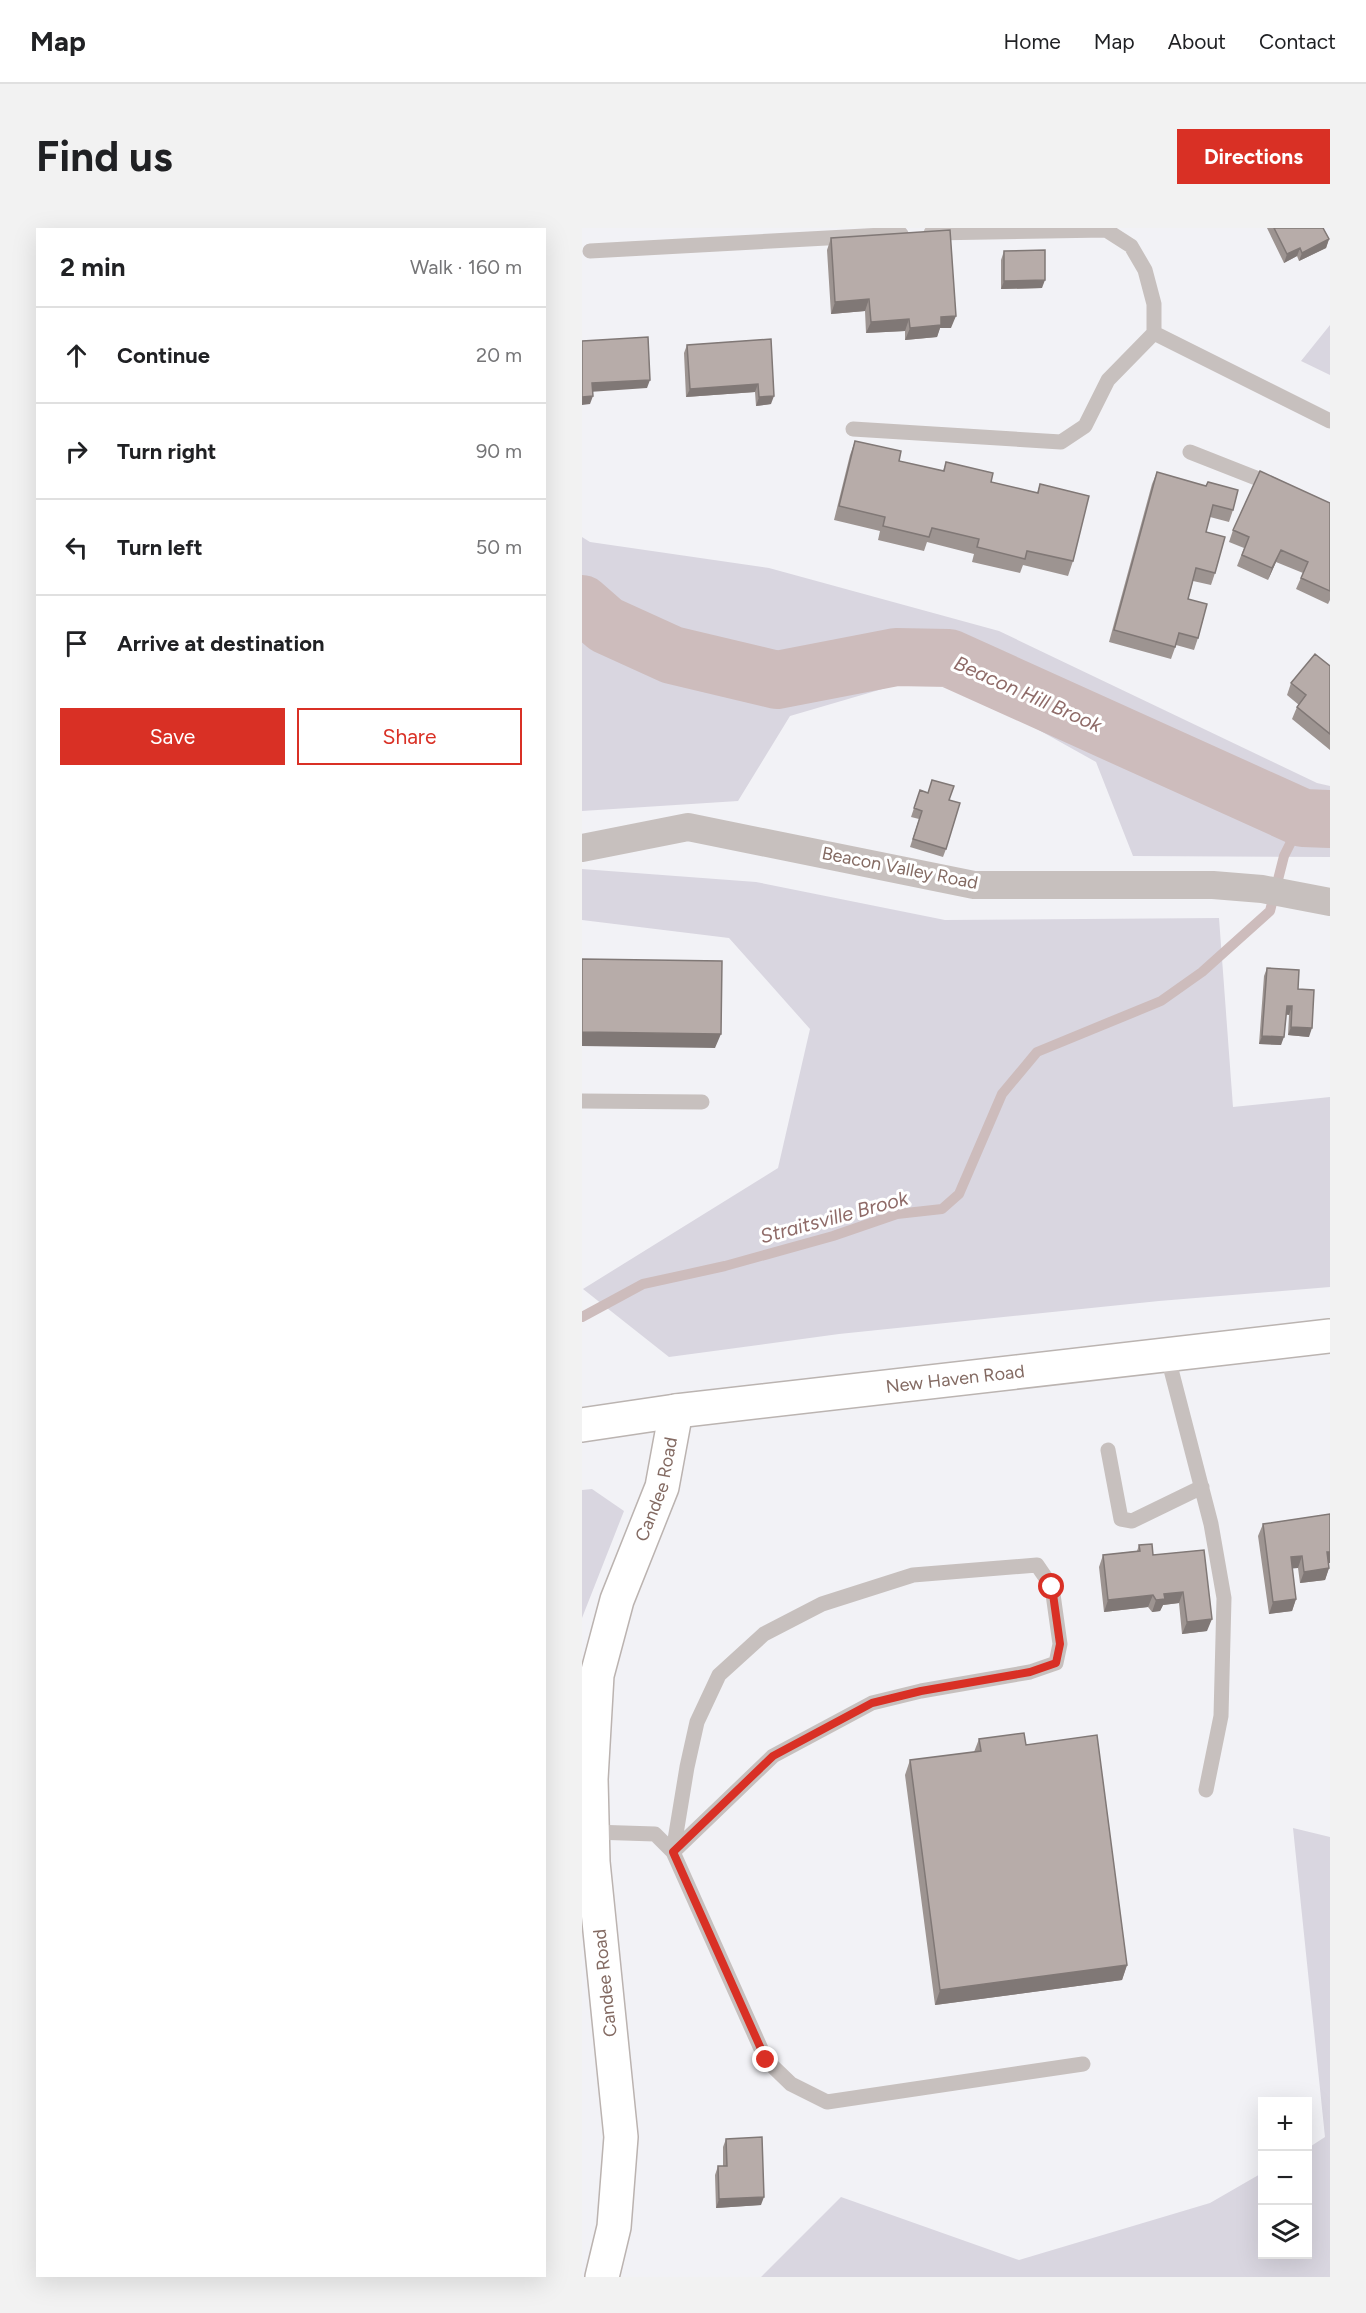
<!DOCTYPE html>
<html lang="en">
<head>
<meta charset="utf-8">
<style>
	:root { --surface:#fff; --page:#f2f2f2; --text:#202124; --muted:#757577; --line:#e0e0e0; --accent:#d93025 }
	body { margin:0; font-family:Figtree,sans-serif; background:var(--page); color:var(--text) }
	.controls { position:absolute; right:18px; bottom:18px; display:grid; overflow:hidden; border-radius:0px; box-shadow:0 6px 24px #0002 }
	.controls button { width:54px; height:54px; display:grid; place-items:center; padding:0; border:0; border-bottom:2px solid var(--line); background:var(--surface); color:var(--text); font:30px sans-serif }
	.stop { position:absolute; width:18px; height:18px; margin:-14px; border:4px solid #d93025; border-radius:50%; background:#fff }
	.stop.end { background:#d93025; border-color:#fff; box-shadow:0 2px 6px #0008 }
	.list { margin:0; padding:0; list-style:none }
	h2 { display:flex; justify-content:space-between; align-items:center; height:78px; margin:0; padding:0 24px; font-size:26px }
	h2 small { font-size:20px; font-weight:400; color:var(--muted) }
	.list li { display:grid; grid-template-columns:39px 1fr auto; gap:18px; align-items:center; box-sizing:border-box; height:96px; padding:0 24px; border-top:2px solid var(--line) }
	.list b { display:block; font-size:22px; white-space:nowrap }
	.list em { font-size:20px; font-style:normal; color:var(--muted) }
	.actions { display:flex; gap:12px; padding:18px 24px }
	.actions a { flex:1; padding:14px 0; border:2px solid var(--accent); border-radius:0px; text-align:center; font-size:21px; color:var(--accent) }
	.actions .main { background:var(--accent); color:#fff }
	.icon { flex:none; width:33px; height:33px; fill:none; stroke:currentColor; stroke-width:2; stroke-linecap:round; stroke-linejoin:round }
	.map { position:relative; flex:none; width:748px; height:2049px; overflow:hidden; border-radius:0px }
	header { display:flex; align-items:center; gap:36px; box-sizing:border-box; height:84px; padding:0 30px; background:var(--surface); border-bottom:2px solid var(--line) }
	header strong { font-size:28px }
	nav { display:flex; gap:33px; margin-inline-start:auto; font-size:21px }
	.intro { display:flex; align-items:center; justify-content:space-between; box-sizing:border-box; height:144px; padding:0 36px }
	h1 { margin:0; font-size:42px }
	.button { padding:15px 27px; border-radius:0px; background:var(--accent); color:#fff; font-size:21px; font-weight:700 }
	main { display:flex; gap:36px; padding:0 36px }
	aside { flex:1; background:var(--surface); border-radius:0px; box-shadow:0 6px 24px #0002 }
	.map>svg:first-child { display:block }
	.green { fill:#d9d6e0 }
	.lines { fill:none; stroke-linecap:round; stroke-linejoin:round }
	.stream { stroke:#cdbcbc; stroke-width:10 }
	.river { stroke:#cdbcbc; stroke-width:58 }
	.secondary-casing { stroke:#bbb3b0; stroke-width:36 }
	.primary-casing { stroke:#bbb4b1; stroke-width:36 }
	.lane { stroke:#c7c0be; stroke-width:15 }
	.street { stroke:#c7c0be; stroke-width:28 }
	.secondary { stroke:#fff; stroke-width:33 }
	.primary { stroke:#fff; stroke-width:33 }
	.wall { fill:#9d9491 }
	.shaded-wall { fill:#807876 }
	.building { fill:#b7aca9; stroke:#807876; stroke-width:1.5 }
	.route { stroke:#d93025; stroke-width:8 }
	.labels { text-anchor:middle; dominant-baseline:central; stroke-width:6; stroke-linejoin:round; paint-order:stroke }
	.street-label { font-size:18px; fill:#846b63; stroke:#fff }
	.water-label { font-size:20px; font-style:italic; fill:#8f6b68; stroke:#fff }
</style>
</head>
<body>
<header>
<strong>Map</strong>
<nav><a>Home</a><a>Map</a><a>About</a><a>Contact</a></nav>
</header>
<div class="intro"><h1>Find us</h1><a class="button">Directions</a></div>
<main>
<aside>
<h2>2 min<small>Walk · 160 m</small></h2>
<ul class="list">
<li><svg class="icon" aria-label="ahead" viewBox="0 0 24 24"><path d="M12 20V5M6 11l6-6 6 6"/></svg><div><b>Continue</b></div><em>20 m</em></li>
<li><svg class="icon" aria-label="right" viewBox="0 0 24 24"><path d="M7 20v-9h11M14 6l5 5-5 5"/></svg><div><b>Turn right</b></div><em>90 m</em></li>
<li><svg class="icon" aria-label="left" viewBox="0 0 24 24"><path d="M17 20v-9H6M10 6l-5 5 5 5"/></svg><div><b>Turn left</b></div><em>50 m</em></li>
<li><svg class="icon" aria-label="arrive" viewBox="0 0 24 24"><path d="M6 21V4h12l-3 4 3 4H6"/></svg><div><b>Arrive at destination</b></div></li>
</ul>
<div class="actions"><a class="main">Save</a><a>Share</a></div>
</aside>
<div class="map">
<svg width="748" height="2049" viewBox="0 0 748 2049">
	<rect width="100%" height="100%" fill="#f2f2f6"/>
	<path class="green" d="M 748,97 L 748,147 L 719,133 Z
		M 0,309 L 8,314 L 187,340 L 417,403 L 735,555 L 748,558 L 748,629 L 551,628 L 514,534 L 355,445 L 208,488 L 156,573 L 0,583 Z
		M 0,641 L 174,654 L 363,692 L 637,690 L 651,879 L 748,869 L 748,1059 L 577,1073 L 257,1106 L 87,1129 L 1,1061 L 196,940 L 228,801 L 147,710 L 0,692 Z
		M 10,1261 L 42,1283 L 0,1390 L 0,1262 Z
		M 711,1600 L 748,1609 L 748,2049 L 179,2049 L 259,1969 L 437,2032 L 628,1975 L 680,1945 L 680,2026 L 726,2026 L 726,1920 L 743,1909 Z"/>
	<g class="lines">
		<path class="stream" d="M 0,1089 L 61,1056 L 143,1038 L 251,1008 L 315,986 L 360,981 L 377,966 L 420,866 L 455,824 L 579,773 L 620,744 L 688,683 L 702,628 L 721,590"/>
		<path class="river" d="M 0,376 L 24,397 L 90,427 L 195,452 L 314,429 L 367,430 L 721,590 L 748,591"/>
		<g class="secondary-casing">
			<g id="secondary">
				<path id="s1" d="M 20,2049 L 32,1999 L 39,1909 L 11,1634 L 9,1551 L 15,1447 L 35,1372 L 80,1259 L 94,1183"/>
			</g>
		</g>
		<g class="primary-casing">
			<g id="primary">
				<path id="s2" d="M 0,1197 L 94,1183 L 748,1108"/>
			</g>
		</g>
		<path class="lane" d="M 349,5 L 524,2 L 549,18 L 563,42 L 572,76 L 572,105
			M 8,23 L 319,6
			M 271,201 L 479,214 L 503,198 L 526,152 L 572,105 L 748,193
			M 608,224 L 692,257
			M 0,873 L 120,874
			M 585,1126 L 629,1296 L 642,1370 L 639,1488 L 624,1562
			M 526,1222 L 539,1291 L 550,1293 L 620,1259
			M 455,1337 L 470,1359 L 478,1416 L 474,1435 L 448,1444 L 339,1463 L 290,1475 L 191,1528 L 91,1624 L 105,1539 L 115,1494 L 137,1447 L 182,1406 L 240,1376 L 331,1347 Z
			M 11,1604 L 73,1606 L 91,1624 L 184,1832 L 209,1856 L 245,1874 L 501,1836"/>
		<path class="street" d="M 0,620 L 106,599 L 392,657 L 631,657 L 680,661 L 748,674"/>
		<use href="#secondary" class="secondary"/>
		<use href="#primary" class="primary"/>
	</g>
	<path class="wall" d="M 685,0 L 741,0 L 747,11 L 744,20 L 717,33 L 715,28 L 702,35 Z
		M 249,10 L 369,100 L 358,100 L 355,109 L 323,112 L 323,103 L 284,105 L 283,83 L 249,86 L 245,22 Z
		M 422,23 L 460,60 L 419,61 L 419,32 Z
		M 189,111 L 189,176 L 174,178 L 173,164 L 104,169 L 102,125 L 105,117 Z
		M 273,213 L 317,233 L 361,243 L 364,234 L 409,254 L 455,265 L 458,256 L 491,333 L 486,348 L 441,337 L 438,345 L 390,334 L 392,326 L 345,314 L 342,323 L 296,312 L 298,303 L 252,292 L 268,227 Z
		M 575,244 L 651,282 L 647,294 L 628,289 L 624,304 L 633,345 L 629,357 L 611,353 L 606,371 L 616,410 L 612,422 L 594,417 L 589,431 L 527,414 L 570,256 Z
		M 748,275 L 748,372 L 746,376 L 714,361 L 721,345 L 694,334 L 686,352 L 655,338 L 662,320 L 647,314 L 651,302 Z
		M 748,438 L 748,522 L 710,491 L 715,479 L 717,477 L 705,467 L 709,455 Z
		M 338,562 L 367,572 L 364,621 L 361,629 L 328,619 L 337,591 L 329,589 Z
		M 685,740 L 716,761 L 727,809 L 706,807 L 707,787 L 704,786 L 699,817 L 677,816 L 682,748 Z
		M 748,1286 L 748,1335 L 747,1335 L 747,1340 L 743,1352 L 718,1355 L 716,1340 L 710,1340 L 714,1371 L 710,1383 L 687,1386 L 676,1308 L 681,1296 Z
		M 557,1317 L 571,1327 L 622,1322 L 625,1403 L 600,1406 L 597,1375 L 581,1377 L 578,1383 L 570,1384 L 566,1379 L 522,1384 L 517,1339 L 521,1327 L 555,1323 Z
		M 397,1511 L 444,1517 L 545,1737 L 540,1752 L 353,1777 L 323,1547 L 328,1532 L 392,1524 Z
		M 144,1911 L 179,1977 L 134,1980 L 133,1947 L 136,1938 L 141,1938 L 141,1919 Z"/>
	<path class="shaded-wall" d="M 747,11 L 744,20 L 717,33 L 720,25 Z
		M 718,20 L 715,28 L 702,35 L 705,26 Z
		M 463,52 L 460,60 L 419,61 L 422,53 Z
		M 287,71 L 283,83 L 249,86 L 253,74 Z
		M 374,88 L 369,100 L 358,100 L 355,109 L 323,112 L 328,100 L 359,89 Z
		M 327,91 L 323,103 L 284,105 L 289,94 Z
		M 68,152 L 65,160 L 7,164 L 10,155 Z
		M 176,156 L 173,164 L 104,169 L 108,161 Z
		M 11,168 L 8,176 L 0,177 L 0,169 Z
		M 192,168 L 189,176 L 174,178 L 177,169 Z
		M 699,322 L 694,334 L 686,352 L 690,340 Z
		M 705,778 L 710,778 L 707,787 L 702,786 Z
		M 709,799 L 730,800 L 727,809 L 706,807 Z
		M 0,804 L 139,806 L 133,820 L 0,818 Z
		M 680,808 L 702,809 L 699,817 L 677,816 Z
		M 745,1324 L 748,1324 L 748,1335 L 741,1336 Z
		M 720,1328 L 716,1340 L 705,1341 L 709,1329 Z
		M 747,1340 L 743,1352 L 718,1355 L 722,1344 Z
		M 601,1364 L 597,1375 L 581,1377 L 578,1383 L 570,1384 L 574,1372 L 582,1366 Z
		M 571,1367 L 566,1379 L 522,1384 L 526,1372 Z
		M 714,1371 L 710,1383 L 687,1386 L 691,1374 Z
		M 630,1391 L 625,1403 L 600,1406 L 605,1394 Z
		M 545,1737 L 540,1752 L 353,1777 L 358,1762 Z
		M 182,1969 L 179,1977 L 134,1980 L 137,1971 Z"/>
	<path class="building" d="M 692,0 L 741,0 L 747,11 L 720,25 L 718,20 L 705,26 Z
		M 368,2 L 374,88 L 359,89 L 359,97 L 328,100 L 327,91 L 289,94 L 287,71 L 253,74 L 249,10 Z
		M 463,22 L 463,52 L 422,53 L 422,23 Z
		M 66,109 L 68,152 L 10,155 L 11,168 L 0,169 L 0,113 Z
		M 189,111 L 192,168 L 177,169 L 176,156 L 108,161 L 105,117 Z
		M 273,213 L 319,223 L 317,233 L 362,243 L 364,234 L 411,245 L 409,254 L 456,265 L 458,256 L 507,268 L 491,333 L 445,323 L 443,331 L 395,319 L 397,311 L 350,300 L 347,309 L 301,298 L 303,289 L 257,278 Z
		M 678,243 L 748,275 L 748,363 L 719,350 L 726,334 L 699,322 L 690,340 L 660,327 L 667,309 L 651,302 Z
		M 575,244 L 624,258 L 626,254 L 656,262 L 651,282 L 631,277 L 624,304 L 643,309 L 633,345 L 614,340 L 606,371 L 625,376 L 616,410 L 597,405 L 593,419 L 532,402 Z
		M 733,426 L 748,438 L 748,506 L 715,479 L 724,467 L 709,455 Z
		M 350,552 L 372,558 L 367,572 L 378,575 L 364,621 L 331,611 L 340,583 L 332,580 L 338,562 L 346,565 Z
		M 0,731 L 140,733 L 139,806 L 0,804 Z
		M 685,740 L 717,742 L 716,761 L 732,762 L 730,800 L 709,799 L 710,778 L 705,778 L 702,809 L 680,808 Z
		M 748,1286 L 748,1324 L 745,1324 L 747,1340 L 722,1344 L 720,1328 L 709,1329 L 714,1371 L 691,1374 L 681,1296 Z
		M 570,1316 L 571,1327 L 622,1322 L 630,1391 L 605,1394 L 601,1364 L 582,1366 L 583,1371 L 574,1372 L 571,1367 L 526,1372 L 521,1327 L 558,1323 L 557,1317 Z
		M 442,1505 L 444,1517 L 515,1507 L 545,1737 L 358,1762 L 328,1532 L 399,1523 L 397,1511 Z
		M 180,1909 L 182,1969 L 137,1971 L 136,1938 L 145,1938 L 144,1911 Z"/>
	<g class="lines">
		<path class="route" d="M 184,1832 L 91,1624 L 191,1528 L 290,1475 L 339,1463 L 448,1444 L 474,1435 L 478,1416 L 470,1359"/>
	</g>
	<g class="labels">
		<g class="street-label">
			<text transform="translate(318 640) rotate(11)">Beacon Valley Road</text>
			<text stroke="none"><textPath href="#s2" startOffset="376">New Haven Road</textPath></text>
			<text stroke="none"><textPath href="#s1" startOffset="801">Candee Road</textPath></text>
			<text transform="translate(23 1755) rotate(-96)">Candee Road</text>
		</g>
		<g class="water-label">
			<text transform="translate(446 466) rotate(24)">Beacon Hill Brook</text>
			<text transform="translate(252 989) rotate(-15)">Straitsville Brook</text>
		</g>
	</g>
</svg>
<div class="controls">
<button>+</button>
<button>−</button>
<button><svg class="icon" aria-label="layers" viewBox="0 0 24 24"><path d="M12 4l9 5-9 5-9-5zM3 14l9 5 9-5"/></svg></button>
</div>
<div class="stop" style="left:470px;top:1359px"></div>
<div class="stop end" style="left:184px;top:1832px"></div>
</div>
</main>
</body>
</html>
